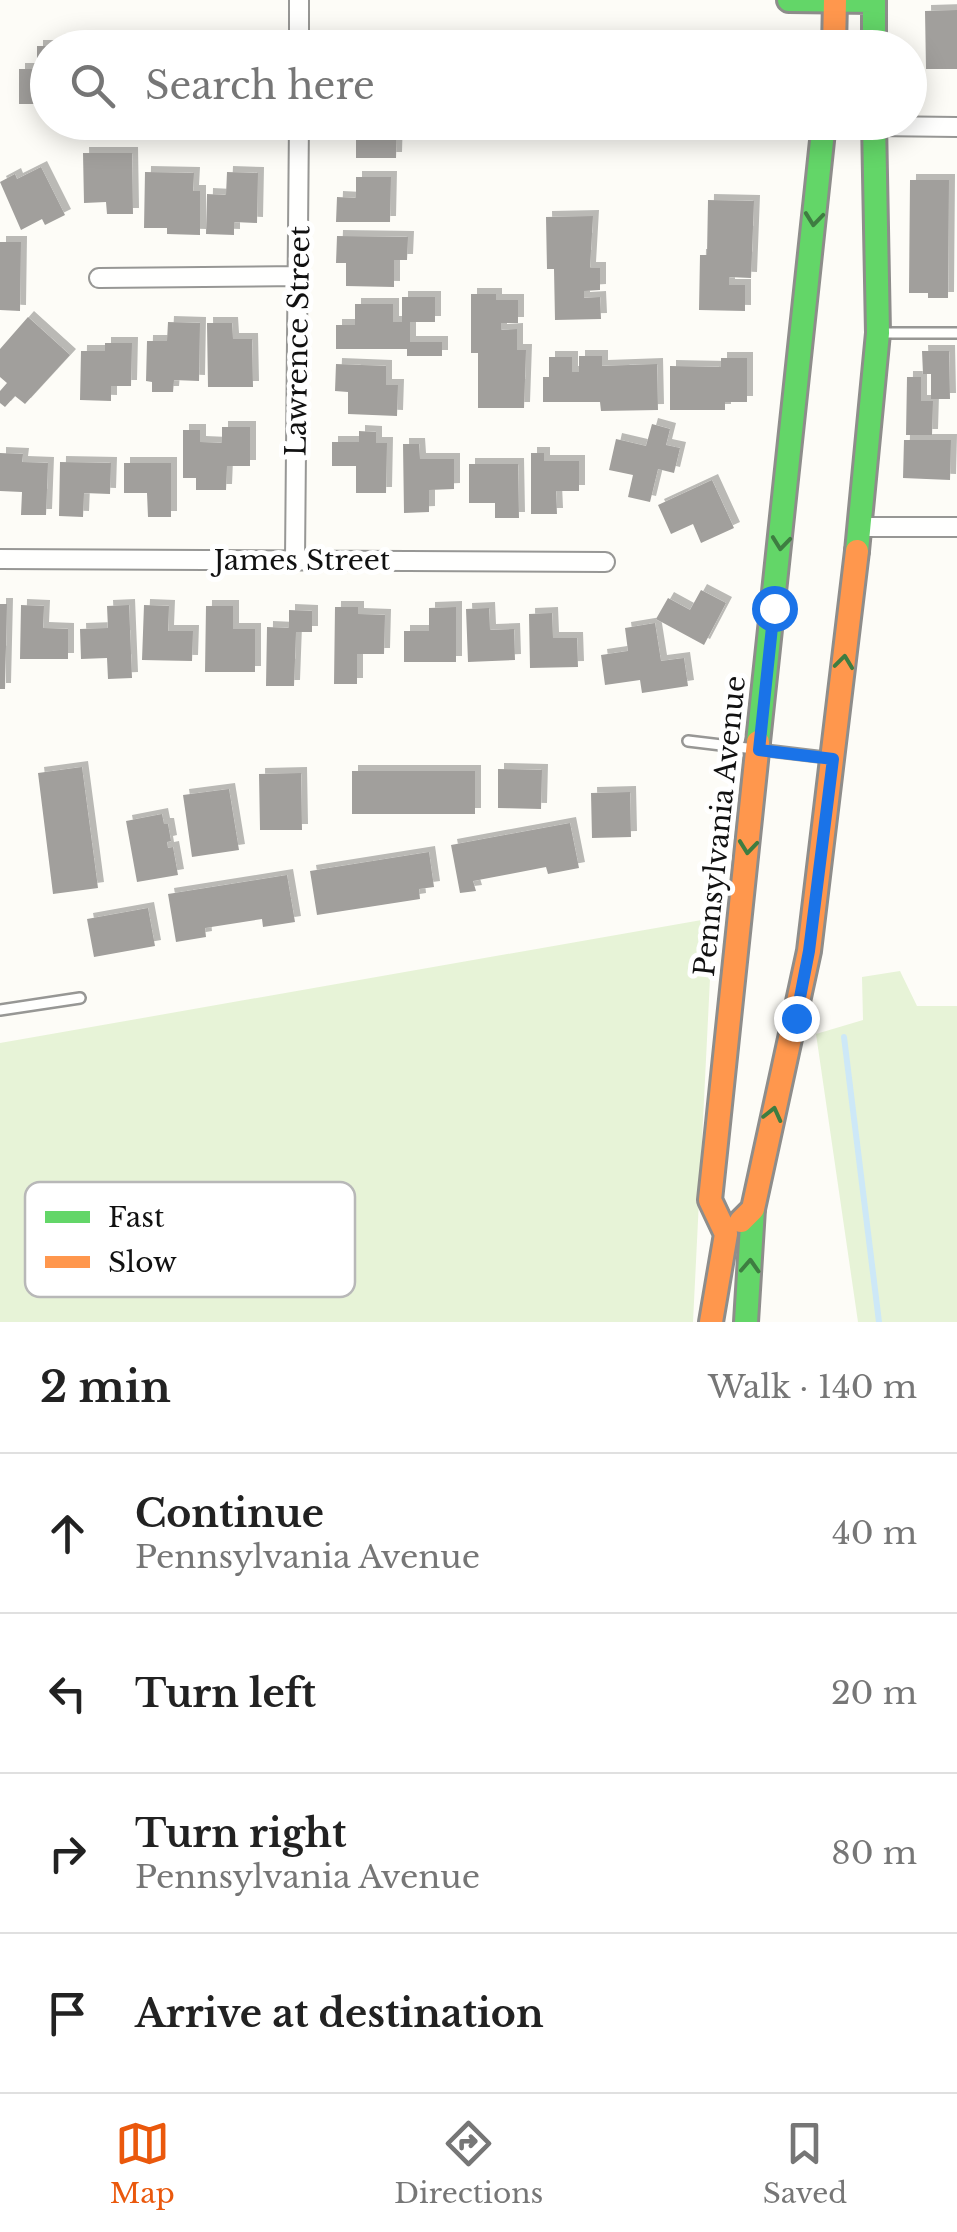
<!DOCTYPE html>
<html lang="en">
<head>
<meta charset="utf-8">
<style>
	:root { --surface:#fff; --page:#f6f6f6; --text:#222; --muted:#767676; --line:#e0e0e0; --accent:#ea580c }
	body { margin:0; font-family:"Libre Baskerville",serif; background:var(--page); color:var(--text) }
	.stop { position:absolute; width:30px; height:30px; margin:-22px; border:8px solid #1a73e8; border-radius:50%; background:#fff }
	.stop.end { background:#1a73e8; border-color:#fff; box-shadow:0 2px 10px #0008 }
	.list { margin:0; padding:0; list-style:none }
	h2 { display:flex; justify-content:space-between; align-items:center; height:130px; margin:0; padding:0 40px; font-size:42px }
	h2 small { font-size:32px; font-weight:400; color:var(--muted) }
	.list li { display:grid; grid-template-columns:65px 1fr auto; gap:30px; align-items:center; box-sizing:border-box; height:160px; padding:0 40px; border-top:2px solid var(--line) }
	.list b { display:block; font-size:38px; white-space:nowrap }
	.list p { margin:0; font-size:32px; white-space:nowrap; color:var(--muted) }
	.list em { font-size:32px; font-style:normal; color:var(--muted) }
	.icon { flex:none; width:55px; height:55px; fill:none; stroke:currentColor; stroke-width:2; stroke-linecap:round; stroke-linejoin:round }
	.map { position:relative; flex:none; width:957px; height:1322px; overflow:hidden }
	.search { position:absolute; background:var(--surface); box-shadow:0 5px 25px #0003; left:30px; right:30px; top:30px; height:110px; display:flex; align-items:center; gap:25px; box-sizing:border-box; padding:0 35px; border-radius:55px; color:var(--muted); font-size:38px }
	.sheet { height:770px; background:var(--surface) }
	nav { display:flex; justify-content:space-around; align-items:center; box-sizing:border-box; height:140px; border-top:2px solid var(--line); background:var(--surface); font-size:28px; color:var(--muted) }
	nav a { display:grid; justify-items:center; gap:5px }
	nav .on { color:var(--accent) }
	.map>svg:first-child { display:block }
	.green { fill:#e7f3d7 }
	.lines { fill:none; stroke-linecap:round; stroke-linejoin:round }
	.stream { stroke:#cde8f7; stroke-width:6 }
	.building { fill:#a19f9c; filter:url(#shadow) }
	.lane-casing { stroke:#979795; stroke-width:14 }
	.street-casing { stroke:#979795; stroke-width:22 }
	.fast-casing { stroke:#8e8d8b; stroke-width:28 }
	.slow-casing { stroke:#8e8d8b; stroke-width:28 }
	.lane { stroke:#fffffe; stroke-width:9 }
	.street { stroke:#fffffe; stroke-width:18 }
	.fast { stroke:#63d668; stroke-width:22 }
	.slow { stroke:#ff974d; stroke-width:22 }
	.oneway { stroke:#3e7d41 }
	.route { stroke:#1a73e8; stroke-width:12 }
	.labels { text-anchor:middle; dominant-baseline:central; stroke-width:10; stroke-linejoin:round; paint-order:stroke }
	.street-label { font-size:28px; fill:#111; stroke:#fff }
	.key { fill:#fff; stroke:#b8b8b8; stroke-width:2.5 }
	.key-label { font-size:28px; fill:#111 }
</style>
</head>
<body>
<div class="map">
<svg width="957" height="1322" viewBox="0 0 957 1322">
	<defs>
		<filter id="shadow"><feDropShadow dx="6" dy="-6" stdDeviation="0" flood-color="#0004"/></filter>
	</defs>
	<rect width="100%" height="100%" fill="#fdfcf7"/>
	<path class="green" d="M 713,918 L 693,1322 L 0,1322 L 0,1043 Z
		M 900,971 L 917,1006 L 957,1006 L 957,1322 L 858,1322 L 816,1034 L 863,1020 L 862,977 Z"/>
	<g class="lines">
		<path class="stream" d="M 844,1037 L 879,1322"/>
	</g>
	<path class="building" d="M 957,10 L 957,69 L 926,69 L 925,11 Z
		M 37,46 L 48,46 L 48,104 L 19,104 L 19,69 L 37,69 Z
		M 337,122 L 397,122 L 396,158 L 356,158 L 356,136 L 337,135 Z
		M 83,153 L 132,153 L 133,214 L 107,214 L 106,202 L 84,203 Z
		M 41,167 L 65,215 L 45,225 L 42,219 L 21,230 L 0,182 L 15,174 L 17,179 Z
		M 145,172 L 194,173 L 193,191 L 200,191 L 200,235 L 167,234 L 167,228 L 144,228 Z
		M 227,172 L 258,173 L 257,223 L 234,222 L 234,235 L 206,234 L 207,194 L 226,195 Z
		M 356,177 L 391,177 L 390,222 L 336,222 L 337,197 L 356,198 Z
		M 910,180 L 949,180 L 948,298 L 928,298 L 928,293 L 909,293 Z
		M 708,200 L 754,201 L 751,278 L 729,277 L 729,285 L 745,285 L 745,311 L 699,310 L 700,255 L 707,255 Z
		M 593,216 L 590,268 L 600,268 L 600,290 L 584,291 L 584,298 L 600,297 L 601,319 L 555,320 L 554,269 L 547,269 L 546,217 Z
		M 337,236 L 408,237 L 407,260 L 394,260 L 394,287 L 346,286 L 346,263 L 336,263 Z
		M 0,242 L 21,242 L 20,311 L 0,310 Z
		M 471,294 L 496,294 L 496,300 L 518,300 L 518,323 L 501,323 L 501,330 L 517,329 L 517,350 L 526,350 L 524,408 L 478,408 L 478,353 L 471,353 Z
		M 402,297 L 435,297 L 435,322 L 410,322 L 410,342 L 442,342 L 442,356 L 407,356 L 407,349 L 336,349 L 336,325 L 355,325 L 355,304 L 393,304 L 393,322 L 402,322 Z
		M 28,317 L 70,355 L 25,404 L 15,396 L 5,407 L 0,403 L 0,391 L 7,383 L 0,377 L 0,349 Z
		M 168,322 L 200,323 L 199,381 L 174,380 L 173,392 L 152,392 L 152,382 L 146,381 L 147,341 L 167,341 Z
		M 207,323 L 232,323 L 233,339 L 252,339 L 253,387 L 208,387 Z
		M 105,343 L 132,343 L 131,386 L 111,386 L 111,401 L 80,400 L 81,351 L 105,351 Z
		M 922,351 L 949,351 L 950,399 L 931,399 L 931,374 L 923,374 Z
		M 579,356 L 602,356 L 602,366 L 657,364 L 658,410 L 601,411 L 600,402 L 543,402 L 543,377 L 549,377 L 549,357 L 572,357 L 572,372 L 579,372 Z
		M 721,358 L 747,358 L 747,402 L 725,402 L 725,410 L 670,410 L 670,366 L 721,367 Z
		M 336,364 L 386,366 L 386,385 L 398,385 L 397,416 L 348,414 L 348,392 L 335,391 Z
		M 907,377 L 921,377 L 921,401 L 933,401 L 932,435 L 906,435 Z
		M 652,424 L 670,429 L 666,445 L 680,448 L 674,473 L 658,469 L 650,502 L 628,497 L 633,475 L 609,470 L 616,439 L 646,446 Z
		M 222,427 L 250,427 L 250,466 L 227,466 L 226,490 L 196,490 L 196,478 L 183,478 L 183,430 L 200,430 L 200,442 L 222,443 Z
		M 359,431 L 376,432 L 376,443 L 387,443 L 386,493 L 356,493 L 356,466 L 332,466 L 332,442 L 359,442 Z
		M 904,440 L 951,440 L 950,480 L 903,478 Z
		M 403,444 L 419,444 L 420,459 L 454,459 L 454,489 L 429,490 L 429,512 L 404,513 Z
		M 0,453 L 23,454 L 22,462 L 48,463 L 46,515 L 21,515 L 22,492 L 0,491 Z
		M 531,453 L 544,453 L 544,461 L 579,461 L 579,491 L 556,491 L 557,514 L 531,514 Z
		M 60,462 L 111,463 L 110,494 L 84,493 L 83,517 L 59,516 Z
		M 124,463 L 171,463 L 171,517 L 148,517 L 147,493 L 124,493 Z
		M 469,464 L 518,464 L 519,518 L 495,518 L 495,503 L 469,503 Z
		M 712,480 L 734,528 L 701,543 L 693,524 L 671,534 L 658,505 Z
		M 701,590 L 726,603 L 704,645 L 656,619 L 668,598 L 690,610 Z
		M 0,604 L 7,604 L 5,689 L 0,689 Z
		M 21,605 L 44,606 L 43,628 L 68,629 L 68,659 L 20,659 Z
		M 129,605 L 132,678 L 108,679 L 107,658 L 81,659 L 80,629 L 108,628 L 107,606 Z
		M 144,605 L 169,606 L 168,631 L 193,631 L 192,661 L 142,660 Z
		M 206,606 L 233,606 L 233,629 L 255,629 L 255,672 L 205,672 Z
		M 335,607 L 358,607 L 358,614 L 385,615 L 384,654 L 357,654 L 357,684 L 334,684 Z
		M 456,607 L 456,662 L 404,662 L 404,631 L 429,631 L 429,608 Z
		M 489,608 L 490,630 L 514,629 L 515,660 L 468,662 L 466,609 Z
		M 289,610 L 312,611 L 312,632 L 296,632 L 294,686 L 266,686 L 267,627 L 289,628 Z
		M 552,613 L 553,638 L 577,638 L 578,667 L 530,668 L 529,614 Z
		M 655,623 L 661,661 L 684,658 L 688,686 L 642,693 L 640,680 L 605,685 L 601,655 L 628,651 L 625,628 Z
		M 82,767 L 98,888 L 53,894 L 38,773 Z
		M 498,769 L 542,770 L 541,809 L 498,808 Z
		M 352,771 L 475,771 L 475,814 L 352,814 Z
		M 301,773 L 302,830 L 260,830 L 259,774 Z
		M 229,789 L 239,850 L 192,857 L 183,795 Z
		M 630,792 L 631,837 L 592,838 L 591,793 Z
		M 162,814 L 164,824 L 168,824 L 171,841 L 167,842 L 168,848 L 173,847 L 178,875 L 137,882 L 126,821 Z
		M 570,823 L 579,868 L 548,874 L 546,867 L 473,881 L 476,891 L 460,893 L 451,845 Z
		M 429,852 L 434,887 L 419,889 L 420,899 L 317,915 L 310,871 Z
		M 287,875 L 295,922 L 263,927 L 262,919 L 205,928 L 206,937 L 176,942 L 168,894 Z
		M 148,908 L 155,946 L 94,957 L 87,919 Z"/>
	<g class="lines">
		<g class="lane-casing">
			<path id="lane" d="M 880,333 L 957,333
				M 688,741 L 830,758
				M 0,1010 L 80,998"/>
		</g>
		<g class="street-casing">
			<path id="street" d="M 299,0 L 299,48
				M 874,126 L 957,127
				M 99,278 L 300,276
				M 860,527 L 957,527
				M 0,559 L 605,562
				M 295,559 L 299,122"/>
		</g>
		<g class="fast-casing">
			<path id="fast" d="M 789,0 L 874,1
				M 874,0 L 874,48
				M 857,551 L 878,333 L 874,122
				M 758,742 L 824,122
				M 746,1322 L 753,1209"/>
		</g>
		<g class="slow-casing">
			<path id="slow" d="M 834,48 L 835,0
				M 741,1221 L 753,1209 L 809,951 L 857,551
				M 711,1322 L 726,1234 L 710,1200 L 758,742"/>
		</g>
		<use href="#lane" class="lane"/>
		<use href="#street" class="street"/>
		<use href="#fast" class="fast"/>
		<use href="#slow" class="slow"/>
	</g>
	<defs><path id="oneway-chevron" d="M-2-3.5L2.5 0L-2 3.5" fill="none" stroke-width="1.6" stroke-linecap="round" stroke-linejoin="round" transform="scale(2.5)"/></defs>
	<g class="oneway">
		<use href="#oneway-chevron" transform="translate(814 219) rotate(96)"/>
		<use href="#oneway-chevron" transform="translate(781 543) rotate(96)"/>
		<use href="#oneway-chevron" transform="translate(844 662) rotate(-83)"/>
		<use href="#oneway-chevron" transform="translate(748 847) rotate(96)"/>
		<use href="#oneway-chevron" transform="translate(773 1114) rotate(-76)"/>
		<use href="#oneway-chevron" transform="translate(750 1266) rotate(-87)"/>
	</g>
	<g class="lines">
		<path class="route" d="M 774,608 L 759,750 L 833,759 L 809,951 L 796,1018"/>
	</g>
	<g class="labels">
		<g class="street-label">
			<text transform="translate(298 341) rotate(-89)">Lawrence Street</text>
			<text x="302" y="560">James Street</text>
			<text transform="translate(720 826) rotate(-84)">Pennsylvania Avenue</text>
		</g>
	</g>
	<rect x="25" y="1182" width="330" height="115" rx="15" class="key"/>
	<rect x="45" y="1211" width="45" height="12" fill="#63d668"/>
	<rect x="45" y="1256" width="45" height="12" fill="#ff974d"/>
	<g class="key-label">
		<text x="108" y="1227">Fast</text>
		<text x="108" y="1272">Slow</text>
	</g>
</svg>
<div class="stop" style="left:774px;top:608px"></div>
<div class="stop end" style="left:796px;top:1018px"></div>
<div class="search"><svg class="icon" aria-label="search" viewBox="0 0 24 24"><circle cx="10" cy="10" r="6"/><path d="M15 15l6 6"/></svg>Search here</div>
</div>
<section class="sheet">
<h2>2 min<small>Walk · 140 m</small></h2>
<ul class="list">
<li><svg class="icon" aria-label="ahead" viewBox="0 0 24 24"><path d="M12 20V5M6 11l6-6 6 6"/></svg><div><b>Continue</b><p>Pennsylvania Avenue</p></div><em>40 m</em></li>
<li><svg class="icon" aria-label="left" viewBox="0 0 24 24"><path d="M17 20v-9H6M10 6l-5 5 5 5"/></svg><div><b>Turn left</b></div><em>20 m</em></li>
<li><svg class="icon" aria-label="right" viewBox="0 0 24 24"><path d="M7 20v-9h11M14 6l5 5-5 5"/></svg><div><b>Turn right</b><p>Pennsylvania Avenue</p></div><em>80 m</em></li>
<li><svg class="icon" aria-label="arrive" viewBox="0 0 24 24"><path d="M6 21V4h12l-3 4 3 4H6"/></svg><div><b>Arrive at destination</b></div></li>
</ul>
</section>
<nav>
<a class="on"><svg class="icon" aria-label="map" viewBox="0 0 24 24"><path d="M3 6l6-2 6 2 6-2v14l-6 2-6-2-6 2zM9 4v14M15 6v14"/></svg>Map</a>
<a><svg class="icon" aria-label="directions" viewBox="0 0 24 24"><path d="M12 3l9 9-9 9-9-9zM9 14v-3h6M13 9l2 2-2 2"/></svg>Directions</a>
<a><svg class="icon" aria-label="saved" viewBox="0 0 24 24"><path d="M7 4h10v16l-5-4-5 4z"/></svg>Saved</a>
</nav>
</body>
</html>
